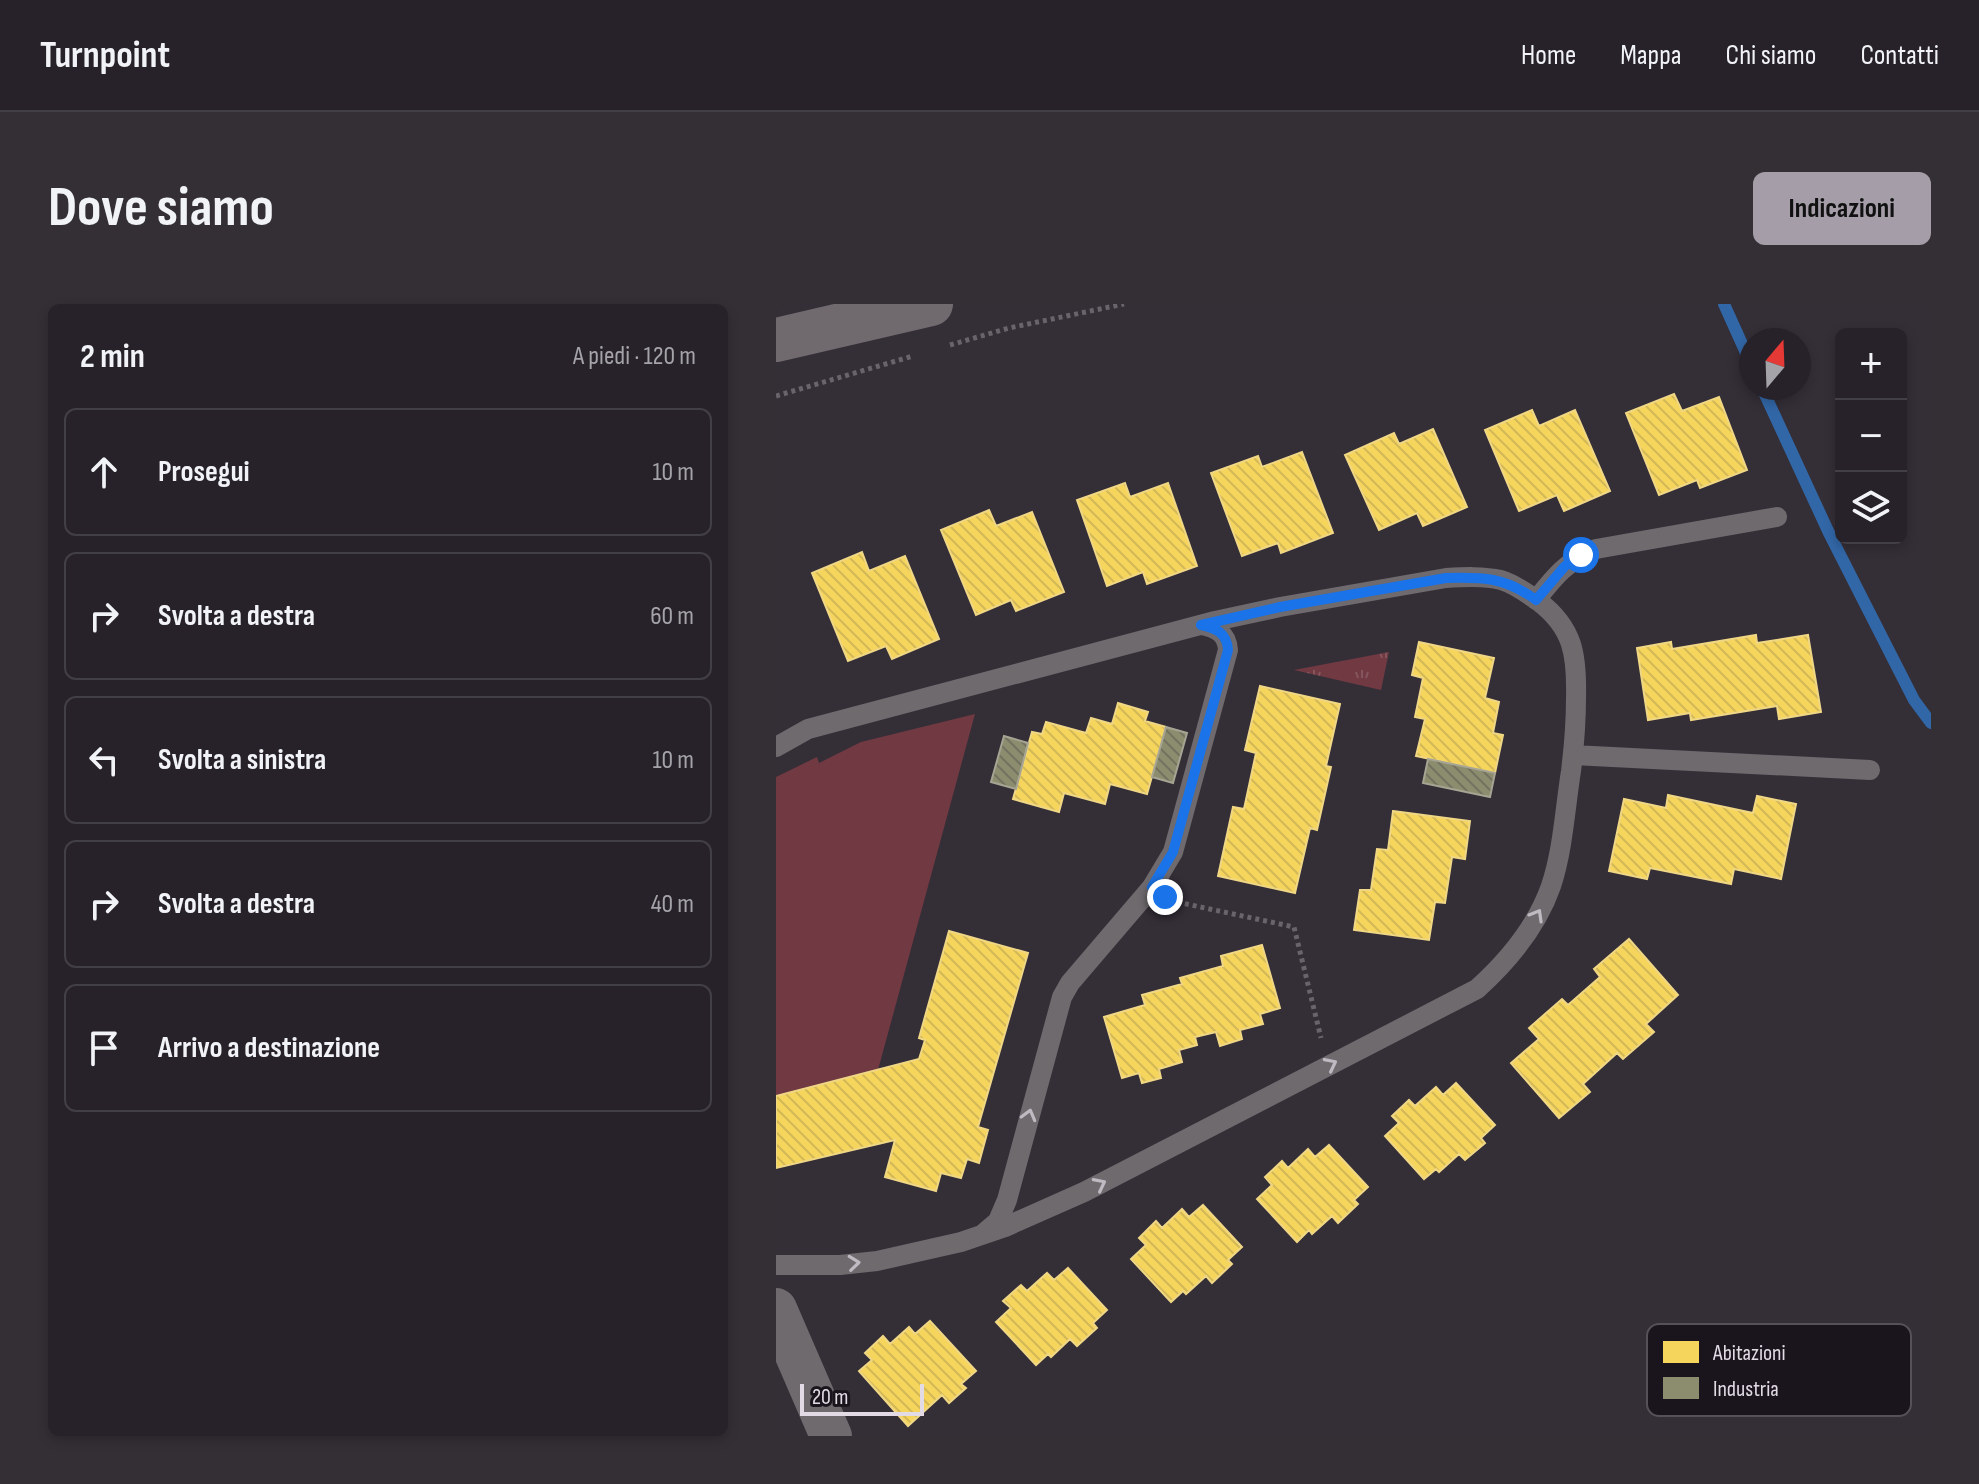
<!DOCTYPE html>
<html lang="it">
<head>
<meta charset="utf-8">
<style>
	:root { --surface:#272229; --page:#332f35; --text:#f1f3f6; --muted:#a4a4a8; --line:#433f46; --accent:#a59ea9 }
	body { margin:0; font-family:"Sofia Sans Condensed",sans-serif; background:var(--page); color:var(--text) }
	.controls { position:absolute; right:24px; top:24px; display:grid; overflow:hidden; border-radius:12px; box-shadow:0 4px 12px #0003 }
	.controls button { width:72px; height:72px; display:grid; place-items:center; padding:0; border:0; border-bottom:2px solid var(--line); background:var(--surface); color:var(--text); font:40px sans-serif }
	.compass { position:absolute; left:963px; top:24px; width:72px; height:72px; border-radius:50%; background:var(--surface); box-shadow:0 4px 12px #0003; rotate:19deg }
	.scale { position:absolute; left:24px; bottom:20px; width:124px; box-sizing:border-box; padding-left:8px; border:4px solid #e2dbe6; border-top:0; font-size:22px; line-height:28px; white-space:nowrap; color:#e2dbe6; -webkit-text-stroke:6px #1a151c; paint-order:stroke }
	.stop { position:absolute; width:24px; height:24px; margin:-18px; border:6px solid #1a73e8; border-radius:50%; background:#fff }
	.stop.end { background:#1a73e8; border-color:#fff; box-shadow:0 2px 8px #0008 }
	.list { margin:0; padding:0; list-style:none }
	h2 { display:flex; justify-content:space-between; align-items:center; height:104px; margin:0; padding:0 32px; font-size:34px }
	h2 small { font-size:26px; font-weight:400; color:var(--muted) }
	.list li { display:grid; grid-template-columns:52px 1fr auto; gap:24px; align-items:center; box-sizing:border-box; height:128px; margin:0 16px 16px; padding:0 16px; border:2px solid var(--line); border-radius:12px }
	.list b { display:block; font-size:30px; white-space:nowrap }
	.list em { font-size:26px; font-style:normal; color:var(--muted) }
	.icon { flex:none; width:44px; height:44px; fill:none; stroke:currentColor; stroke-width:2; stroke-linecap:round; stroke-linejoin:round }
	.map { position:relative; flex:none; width:1155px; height:1132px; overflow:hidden; border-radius:12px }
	header { display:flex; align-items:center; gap:48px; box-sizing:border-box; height:112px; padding:0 40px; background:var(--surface); border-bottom:2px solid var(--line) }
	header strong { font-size:38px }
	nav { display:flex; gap:44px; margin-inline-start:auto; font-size:28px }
	.intro { display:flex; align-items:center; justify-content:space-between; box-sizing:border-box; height:192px; padding:0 48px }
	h1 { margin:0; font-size:56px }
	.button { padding:20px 36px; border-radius:12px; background:var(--accent); color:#111; font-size:28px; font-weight:700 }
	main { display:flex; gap:48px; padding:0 48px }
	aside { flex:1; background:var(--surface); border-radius:12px; box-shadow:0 4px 12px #0003 }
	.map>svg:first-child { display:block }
	.grass { fill:url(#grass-tufts) }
	.park { fill:#713942 }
	.homes { fill:url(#homes-back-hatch); stroke:#f0d785; stroke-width:2 }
	.industry { fill:url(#industry-back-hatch); stroke:#a6a492; stroke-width:2 }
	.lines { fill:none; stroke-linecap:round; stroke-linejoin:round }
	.stream { stroke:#3267a7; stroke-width:12 }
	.path { stroke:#686469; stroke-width:5; stroke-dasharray:4 4; stroke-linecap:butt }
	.service { stroke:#6e6a6d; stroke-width:20 }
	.minor { stroke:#6e6a6d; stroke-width:42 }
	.primary { stroke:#706a6f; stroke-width:44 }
	.oneway { stroke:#bfb9c2 }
	.route { stroke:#1a73e8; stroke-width:10 }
	.key { fill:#1a151c; stroke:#565059; stroke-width:2 }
	.key-label { font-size:22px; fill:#e2dbe6 }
</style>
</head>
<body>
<header>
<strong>Turnpoint</strong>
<nav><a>Home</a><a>Mappa</a><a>Chi siamo</a><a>Contatti</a></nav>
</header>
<div class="intro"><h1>Dove siamo</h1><a class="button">Indicazioni</a></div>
<main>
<aside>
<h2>2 min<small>A piedi · 120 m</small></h2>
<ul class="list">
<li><svg class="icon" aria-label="ahead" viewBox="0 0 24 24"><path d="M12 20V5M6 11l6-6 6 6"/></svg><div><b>Prosegui</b></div><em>10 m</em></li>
<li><svg class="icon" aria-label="right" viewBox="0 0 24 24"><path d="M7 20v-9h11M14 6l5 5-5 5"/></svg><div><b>Svolta a destra</b></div><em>60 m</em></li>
<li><svg class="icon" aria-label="left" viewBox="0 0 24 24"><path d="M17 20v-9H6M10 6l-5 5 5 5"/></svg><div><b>Svolta a sinistra</b></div><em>10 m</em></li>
<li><svg class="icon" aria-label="right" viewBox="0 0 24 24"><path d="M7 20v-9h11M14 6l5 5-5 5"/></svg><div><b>Svolta a destra</b></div><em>40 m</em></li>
<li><svg class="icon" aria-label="arrive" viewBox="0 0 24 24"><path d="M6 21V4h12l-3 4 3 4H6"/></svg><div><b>Arrivo a destinazione</b></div></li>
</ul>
</aside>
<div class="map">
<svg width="1155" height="1132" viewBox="0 0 1155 1132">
	<defs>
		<pattern id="grass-tufts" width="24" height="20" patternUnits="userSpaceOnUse" patternTransform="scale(2)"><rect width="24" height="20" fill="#713942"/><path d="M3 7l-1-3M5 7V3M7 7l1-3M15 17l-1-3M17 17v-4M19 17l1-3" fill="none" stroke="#85555d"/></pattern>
		<pattern id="homes-back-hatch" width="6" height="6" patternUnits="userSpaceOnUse" patternTransform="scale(2)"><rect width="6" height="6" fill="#f6d55c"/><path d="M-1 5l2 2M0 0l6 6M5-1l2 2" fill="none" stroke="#d2b857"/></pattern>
		<pattern id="industry-back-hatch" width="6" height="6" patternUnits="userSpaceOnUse" patternTransform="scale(2)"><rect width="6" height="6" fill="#8c8c6e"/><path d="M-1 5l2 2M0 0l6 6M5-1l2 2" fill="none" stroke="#737260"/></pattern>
	</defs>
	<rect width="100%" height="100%" fill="#342e37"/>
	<path class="grass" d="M 613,348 L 605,386 L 518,366 Z"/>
	<path class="park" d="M 199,410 L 102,766 L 0,792 L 0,473 L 41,453 L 43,459 L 85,438 Z"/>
	<path class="homes" d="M 898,90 L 906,107 L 943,93 L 971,166 L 924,184 L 921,176 L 883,191 L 850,109 Z
		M 756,106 L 763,122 L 799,106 L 834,187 L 788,207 L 781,191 L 743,207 L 709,126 Z
		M 657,125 L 691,203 L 647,222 L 641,209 L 603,226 L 569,151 L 618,129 L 623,140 Z
		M 526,148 L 557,229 L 505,249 L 502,239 L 466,252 L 435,169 L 482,152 L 486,163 Z
		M 349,179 L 354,193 L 392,179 L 421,262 L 371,280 L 367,268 L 331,282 L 301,196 Z
		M 213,206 L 220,222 L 256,208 L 288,288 L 240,307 L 235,296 L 200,311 L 165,226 Z
		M 86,248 L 93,267 L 129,252 L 163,335 L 116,355 L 110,342 L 72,357 L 36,269 Z
		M 980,331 L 981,339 L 1032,331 L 1045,408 L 1003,415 L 1001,402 L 915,416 L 914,409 L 872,416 L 861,344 L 895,338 L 896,345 Z
		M 643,338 L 718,354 L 709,394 L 723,398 L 717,429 L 727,431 L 719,469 L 640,452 L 649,415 L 639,413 L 647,374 L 636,371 Z
		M 484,382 L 564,400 L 550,462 L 555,463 L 541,526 L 534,524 L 519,589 L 442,572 L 457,503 L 468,505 L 480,449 L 469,446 Z
		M 342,399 L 372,408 L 369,417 L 390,423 L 371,490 L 334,480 L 329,500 L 288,489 L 283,508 L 237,495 L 256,428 L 266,430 L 270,418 L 310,429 L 315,414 L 336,420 Z
		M 892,491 L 977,509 L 981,492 L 1020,500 L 1005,575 L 958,565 L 955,580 L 874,564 L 871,575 L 833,567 L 848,495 L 890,504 Z
		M 617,507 L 694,517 L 689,555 L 676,553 L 669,599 L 659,598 L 653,636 L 578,626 L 584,586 L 595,586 L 601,545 L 612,546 Z
		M 173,627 L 252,649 L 202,823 L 212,826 L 203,859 L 191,855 L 185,874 L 165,869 L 160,887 L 109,873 L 119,836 L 0,864 L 0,792 L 143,755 L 149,736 L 143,734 Z
		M 853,635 L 902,691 L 870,720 L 878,728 L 847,755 L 841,749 L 807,780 L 814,788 L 783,814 L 735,759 L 763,735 L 753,724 L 786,695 L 792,701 L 824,673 L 818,665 Z
		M 486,641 L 504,704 L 484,710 L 487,720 L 464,726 L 466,735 L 444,742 L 440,728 L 419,733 L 421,741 L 403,746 L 406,758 L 383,765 L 385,774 L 366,779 L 363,769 L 346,774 L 328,713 L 369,701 L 366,691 L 406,680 L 404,674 L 447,662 L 445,652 Z
		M 680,779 L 719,821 L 705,834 L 709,839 L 689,856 L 683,850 L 663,868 L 660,865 L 648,875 L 609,832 L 623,819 L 616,812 L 633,796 L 639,802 L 660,783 L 667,791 Z
		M 553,841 L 592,883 L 578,896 L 582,900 L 562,919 L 556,912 L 536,930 L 533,926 L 521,938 L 481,895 L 496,881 L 489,873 L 506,857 L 512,864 L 532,845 L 539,853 Z
		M 427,901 L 466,943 L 452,956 L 456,960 L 436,979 L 430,972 L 410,990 L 407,987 L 395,998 L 355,955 L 370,941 L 363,934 L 380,917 L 386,924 L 406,905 L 413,913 Z
		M 292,964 L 331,1006 L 317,1019 L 321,1024 L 301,1042 L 294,1035 L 275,1053 L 272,1050 L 260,1061 L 220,1018 L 235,1004 L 227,997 L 245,981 L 251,987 L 271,969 L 278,976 Z
		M 154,1017 L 200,1067 L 185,1080 L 190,1084 L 173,1099 L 166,1091 L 132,1122 L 83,1067 L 96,1056 L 89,1049 L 107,1032 L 114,1040 L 133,1023 L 139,1030 Z"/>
	<path class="industry" d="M 390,423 L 411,429 L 397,479 L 376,473 Z
		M 228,432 L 252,439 L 240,485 L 215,478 Z
		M 652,455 L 719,469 L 714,493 L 647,479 Z"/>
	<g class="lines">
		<path class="stream" d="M 948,0 L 975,60
			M 986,84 L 1053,229 L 1138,396 L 1155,419"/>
		<path class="path" d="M 174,41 L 233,24 L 348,0
			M 0,92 L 137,52
			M 401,598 L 518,623 L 545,734"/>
		<path class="service" d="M 760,296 C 779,272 791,257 820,245 L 1001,213
			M 0,443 L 32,425 L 439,317 L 504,303 L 670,274 C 688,273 707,272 725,276 C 738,280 751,289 762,297 C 798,324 801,352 800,394 C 800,419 798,443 795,467 C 789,505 787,546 775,582 C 761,622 732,657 701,685 L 308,888 L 229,923 L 185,938 L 101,957 L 64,961 L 0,961
			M 797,451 L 1094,466
			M 208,929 L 222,917 L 231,896 L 286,693 L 294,679 L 376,583 L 397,548 L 452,346 C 451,329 440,324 425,321"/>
		<path class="minor" d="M 0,1005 L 55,1132"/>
		<path class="primary" d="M 0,36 L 155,0"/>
	</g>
	<defs><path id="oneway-chevron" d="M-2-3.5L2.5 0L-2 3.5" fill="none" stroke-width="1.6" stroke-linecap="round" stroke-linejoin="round" transform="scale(2)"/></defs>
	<g class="oneway">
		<use href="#oneway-chevron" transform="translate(761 611) rotate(-60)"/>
		<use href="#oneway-chevron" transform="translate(555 760) rotate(-27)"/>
		<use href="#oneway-chevron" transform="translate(253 811) rotate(-75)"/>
		<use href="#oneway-chevron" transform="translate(324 880) rotate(-27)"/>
		<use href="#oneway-chevron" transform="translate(78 959) rotate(-6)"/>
	</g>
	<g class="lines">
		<path class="route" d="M 389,593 L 376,583 L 397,548 L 452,346 C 451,329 440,324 425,321 L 504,303 L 670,274 C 707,273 729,273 760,296 L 789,262 L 805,251"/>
	</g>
	<rect x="871" y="1020" width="264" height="92" rx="12" class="key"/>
	<rect x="887" y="1037" width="36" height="22" fill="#f6d55c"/>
	<rect x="887" y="1073" width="36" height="22" fill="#8c8c6e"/>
	<g class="key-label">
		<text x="937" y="1056">Abitazioni</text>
		<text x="937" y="1092">Industria</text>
	</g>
</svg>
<div class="controls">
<button>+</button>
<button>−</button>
<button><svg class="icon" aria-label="layers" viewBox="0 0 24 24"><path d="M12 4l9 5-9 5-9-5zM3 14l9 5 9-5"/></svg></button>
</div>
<svg class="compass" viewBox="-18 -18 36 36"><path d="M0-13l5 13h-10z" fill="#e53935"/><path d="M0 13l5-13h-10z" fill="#a4a4a8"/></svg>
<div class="scale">20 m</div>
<div class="stop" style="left:805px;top:251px"></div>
<div class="stop end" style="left:389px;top:593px"></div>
</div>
</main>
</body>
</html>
